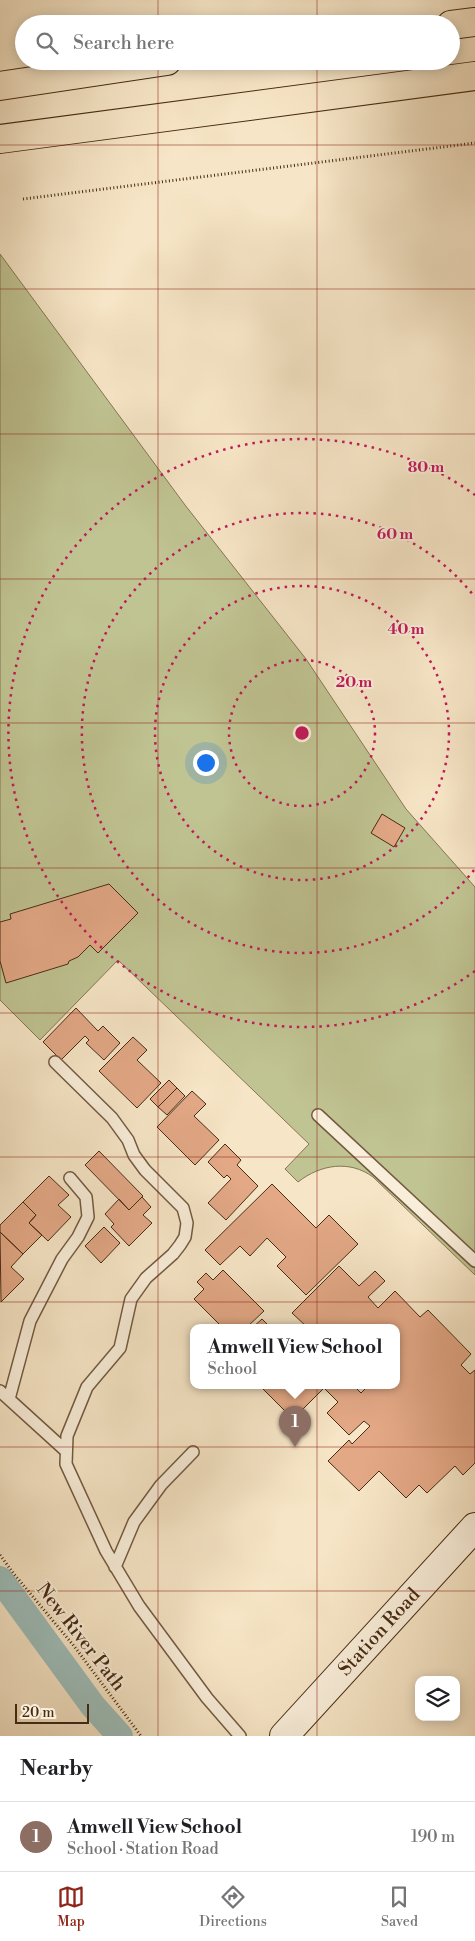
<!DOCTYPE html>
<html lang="en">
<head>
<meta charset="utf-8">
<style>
	:root { --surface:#fff; --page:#f6f6f6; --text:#202124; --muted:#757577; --line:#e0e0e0; --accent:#8f2418 }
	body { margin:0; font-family:"Libre Bodoni",serif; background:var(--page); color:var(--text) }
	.controls { position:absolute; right:15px; bottom:15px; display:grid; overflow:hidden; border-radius:10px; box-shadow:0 2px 12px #0003 }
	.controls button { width:45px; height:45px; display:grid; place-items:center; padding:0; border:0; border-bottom:1px solid var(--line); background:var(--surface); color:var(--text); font:25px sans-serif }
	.scale { position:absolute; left:15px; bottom:12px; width:74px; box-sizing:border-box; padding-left:5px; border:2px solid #472c14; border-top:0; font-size:14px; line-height:18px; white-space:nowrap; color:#472c14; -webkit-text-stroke:4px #f9eeda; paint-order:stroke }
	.you { position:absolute; left:205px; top:762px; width:18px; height:18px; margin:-12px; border:4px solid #fff; border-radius:50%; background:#1a73e8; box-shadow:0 0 0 8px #1a73e833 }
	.badge { display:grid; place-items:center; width:32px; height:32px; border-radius:50%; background:var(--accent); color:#fff; font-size:16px; font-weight:700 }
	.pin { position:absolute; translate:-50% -41px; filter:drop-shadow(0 1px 2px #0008) }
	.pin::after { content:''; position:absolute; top:26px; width:18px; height:15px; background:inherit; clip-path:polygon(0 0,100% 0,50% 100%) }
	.popup { position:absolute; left:190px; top:1324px; width:210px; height:65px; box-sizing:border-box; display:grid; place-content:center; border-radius:10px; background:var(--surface); filter:drop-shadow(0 1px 4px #0005); font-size:16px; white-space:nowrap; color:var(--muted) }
	.popup b { font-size:19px; color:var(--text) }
	.popup::after { content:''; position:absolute; left:50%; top:100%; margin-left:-10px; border:10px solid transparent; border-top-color:var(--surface) }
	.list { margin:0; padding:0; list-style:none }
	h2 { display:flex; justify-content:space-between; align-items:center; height:65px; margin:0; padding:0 20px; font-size:21px }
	h2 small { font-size:16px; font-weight:400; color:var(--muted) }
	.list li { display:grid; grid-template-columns:32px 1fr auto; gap:15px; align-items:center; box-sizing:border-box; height:70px; padding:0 20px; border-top:1px solid var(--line) }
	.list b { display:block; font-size:19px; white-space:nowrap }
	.list p { margin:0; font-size:16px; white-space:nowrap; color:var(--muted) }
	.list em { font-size:16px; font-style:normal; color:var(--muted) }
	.icon { flex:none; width:28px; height:28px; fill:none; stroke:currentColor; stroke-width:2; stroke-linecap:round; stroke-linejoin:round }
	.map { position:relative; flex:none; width:475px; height:1736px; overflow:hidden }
	.search { position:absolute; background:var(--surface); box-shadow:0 2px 12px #0003; left:15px; right:15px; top:15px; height:55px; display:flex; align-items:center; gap:12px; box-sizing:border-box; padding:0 18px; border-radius:28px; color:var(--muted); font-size:19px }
	.sheet { height:135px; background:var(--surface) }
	nav { display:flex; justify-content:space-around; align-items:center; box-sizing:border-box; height:70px; border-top:1px solid var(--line); background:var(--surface); font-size:14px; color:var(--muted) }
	nav a { display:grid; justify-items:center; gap:2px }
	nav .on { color:var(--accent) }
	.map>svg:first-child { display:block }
	.green { fill:#c0c392; stroke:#847853 }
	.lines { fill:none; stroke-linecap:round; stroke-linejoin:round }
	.canal { stroke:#9dbeba; stroke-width:26 }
	.building { fill:#e3a886; stroke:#472c14 }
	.lane-casing { stroke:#735a40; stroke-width:14 }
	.secondary-casing { stroke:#472c14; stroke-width:30 }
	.highway-casing { stroke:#472c14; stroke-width:30 }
	.path { stroke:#472c14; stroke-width:3; stroke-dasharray:1 2.5; stroke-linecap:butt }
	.lane { stroke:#f9eeda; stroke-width:11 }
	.secondary { stroke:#f9eeda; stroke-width:28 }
	.highway { stroke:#f6e5c6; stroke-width:28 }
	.grid { fill:none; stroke:#8f2418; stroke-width:1; stroke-opacity:0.55 }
	.ring { fill:none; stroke:#c2185b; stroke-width:2.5; stroke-dasharray:2.5 5 }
	.labels { text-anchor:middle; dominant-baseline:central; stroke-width:4; stroke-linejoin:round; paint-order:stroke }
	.street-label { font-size:19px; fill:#472c14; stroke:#f9eeda }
	.centre { fill:#c2185b; stroke:#f9eeda; stroke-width:2.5 }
	.ring-label { font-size:15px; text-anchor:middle; font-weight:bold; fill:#c2185b; stroke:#f9eeda; stroke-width:4; stroke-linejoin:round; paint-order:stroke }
</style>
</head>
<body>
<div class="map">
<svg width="475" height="1736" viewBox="0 0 475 1736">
	<rect width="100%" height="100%" fill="#f6e5c6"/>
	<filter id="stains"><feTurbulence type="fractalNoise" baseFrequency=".004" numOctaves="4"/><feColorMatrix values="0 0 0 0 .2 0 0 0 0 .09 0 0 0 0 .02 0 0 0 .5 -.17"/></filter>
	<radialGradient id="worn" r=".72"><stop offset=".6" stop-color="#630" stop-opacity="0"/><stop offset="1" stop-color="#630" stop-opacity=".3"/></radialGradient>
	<path class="green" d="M 0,254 L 185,505 L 306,659 L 406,809 L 475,887 L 475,1275 L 373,1177 C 350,1160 321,1164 298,1182 L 285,1169 L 309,1144 L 118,960 L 40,1040 L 0,1000 Z"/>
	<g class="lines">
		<path class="canal" d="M 0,1579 L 93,1706 L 120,1736"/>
	</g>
	<path class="building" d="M 382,814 L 405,828 L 394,847 L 371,833 Z
		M 109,884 L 138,913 L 98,953 L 90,945 L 78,957 L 69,961 L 68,964 L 6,983 L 0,961 L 0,922 L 11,919 L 10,914 Z
		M 76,1008 L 98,1031 L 103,1026 L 120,1043 L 104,1060 L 86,1043 L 89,1040 L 85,1036 L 61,1060 L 43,1042 Z
		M 133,1037 L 147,1050 L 137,1060 L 161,1083 L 137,1108 L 99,1071 Z
		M 169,1080 L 177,1088 L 158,1107 L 150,1099 Z
		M 177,1088 L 185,1096 L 167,1115 L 158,1107 Z
		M 192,1091 L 206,1104 L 194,1116 L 219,1140 L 195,1165 L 157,1127 Z
		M 225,1144 L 241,1160 L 237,1165 L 258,1186 L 226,1220 L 208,1203 L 231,1179 L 227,1175 L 224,1178 L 208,1162 Z
		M 99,1151 L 143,1196 L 129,1210 L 85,1165 Z
		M 49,1176 L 69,1195 L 58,1205 L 71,1217 L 48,1241 L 29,1223 L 36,1215 L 23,1202 Z
		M 272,1184 L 316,1228 L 329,1215 L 358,1244 L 306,1295 L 277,1266 L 286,1257 L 267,1238 L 250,1256 L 240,1246 L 220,1265 L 205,1250 Z
		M 142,1197 L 151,1207 L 143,1215 L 152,1223 L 129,1246 L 111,1227 L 114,1224 L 105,1214 L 119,1199 L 129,1210 Z
		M 23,1202 L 36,1215 L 29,1223 L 42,1235 L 23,1254 L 0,1232 L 0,1225 Z
		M 104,1227 L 120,1243 L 101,1263 L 85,1246 Z
		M 0,1232 L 23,1254 L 11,1267 L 24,1279 L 1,1302 Z
		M 339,1266 L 359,1286 L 375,1271 L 385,1281 L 368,1297 L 378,1308 L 395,1291 L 420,1317 L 428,1310 L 471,1354 L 461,1365 L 470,1374 L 475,1370 L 475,1463 L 463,1475 L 455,1466 L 427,1493 L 419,1485 L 406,1498 L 379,1471 L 359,1491 L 328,1461 L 349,1440 L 352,1444 L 370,1426 L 364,1421 L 349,1435 L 327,1413 L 338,1402 L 324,1388 L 293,1419 L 260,1386 L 354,1386 L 361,1393 L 368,1386 L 396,1386 L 396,1328 L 308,1328 L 292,1313 Z
		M 223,1270 L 264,1311 L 246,1328 L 223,1328 L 194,1299 L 204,1289 L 197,1282 L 206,1273 L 213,1280 Z
		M 262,1319 L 271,1328 L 252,1328 Z"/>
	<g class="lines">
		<g class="lane-casing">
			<path id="lane" d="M 55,1062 L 112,1118 L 128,1140 L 134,1155 L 145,1170 L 183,1208 L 187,1223 L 185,1237 L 180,1245 L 173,1254 L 146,1278 L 131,1299 L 120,1348 L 87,1387 L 67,1436 L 66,1464 L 106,1551 L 139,1606 L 207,1698 L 240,1736
				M 318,1115 L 475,1261
				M 0,1391 L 66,1451
				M 9,1399 L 30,1321 L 62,1259 L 78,1237 L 88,1217 L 86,1197 L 70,1178
				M 115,1567 L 134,1522 L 161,1485 L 193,1452"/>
		</g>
		<g class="secondary-casing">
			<g id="secondary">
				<path id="s1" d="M 284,1736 L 475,1527"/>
			</g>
		</g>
		<g class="highway-casing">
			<path id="highway" d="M 451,25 L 475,22
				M 0,86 L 167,61
				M 0,139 L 475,76"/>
		</g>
		<path class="path" d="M 23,199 L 475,143
			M 0,1555 L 14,1574 L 74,1646 L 141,1736"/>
		<use href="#lane" class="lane"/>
		<use href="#secondary" class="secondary"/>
		<use href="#highway" class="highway"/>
	</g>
	<path class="grid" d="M 158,0 L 158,24M 317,0 L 317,24M 158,61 L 158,1736M 317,61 L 317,1736M 0,145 L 475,145M 0,289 L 475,289M 0,434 L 475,434M 0,579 L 475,579M 0,723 L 475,723M 0,868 L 475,868M 0,1013 L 475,1013M 0,1157 L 475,1157M 0,1302 L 475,1302M 0,1447 L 475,1447M 0,1591 L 475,1591"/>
	<g class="ring">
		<circle cx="302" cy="733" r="73"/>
		<circle cx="302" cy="733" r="147"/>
		<path d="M474 870A220 220 0 1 1 474 596"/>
		<path d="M475 971A294 294 0 1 1 475 495"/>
	</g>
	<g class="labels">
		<g class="street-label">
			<text stroke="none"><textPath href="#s1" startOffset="141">Station Road</textPath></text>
			<text transform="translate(81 1637) rotate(52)">New River Path</text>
		</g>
	</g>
	<circle cx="302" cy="733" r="8" class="centre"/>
	<g class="ring-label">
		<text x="426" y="472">80 m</text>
		<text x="395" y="539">60 m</text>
		<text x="406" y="634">40 m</text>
		<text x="354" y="687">20 m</text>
	</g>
	<rect width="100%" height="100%" filter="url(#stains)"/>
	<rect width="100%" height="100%" fill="url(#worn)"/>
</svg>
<div class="controls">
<button><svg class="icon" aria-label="layers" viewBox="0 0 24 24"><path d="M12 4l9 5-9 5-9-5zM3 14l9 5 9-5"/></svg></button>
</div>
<div class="scale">20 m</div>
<div class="you"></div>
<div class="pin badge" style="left:295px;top:1447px;background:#8d6e63">1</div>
<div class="popup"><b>Amwell View School</b>School</div>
<div class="search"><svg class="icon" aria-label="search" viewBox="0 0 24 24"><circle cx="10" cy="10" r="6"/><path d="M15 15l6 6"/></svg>Search here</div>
</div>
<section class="sheet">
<h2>Nearby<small></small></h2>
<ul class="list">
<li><span class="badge" style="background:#8d6e63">1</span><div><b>Amwell View School</b><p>School · Station Road</p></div><em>190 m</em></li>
</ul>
</section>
<nav>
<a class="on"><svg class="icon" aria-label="map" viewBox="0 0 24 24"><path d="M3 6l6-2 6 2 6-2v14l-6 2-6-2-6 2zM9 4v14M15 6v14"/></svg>Map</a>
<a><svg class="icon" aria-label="directions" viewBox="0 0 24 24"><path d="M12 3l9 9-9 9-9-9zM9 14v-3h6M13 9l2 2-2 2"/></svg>Directions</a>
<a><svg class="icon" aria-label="saved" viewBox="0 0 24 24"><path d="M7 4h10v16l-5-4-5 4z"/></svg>Saved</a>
</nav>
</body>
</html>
